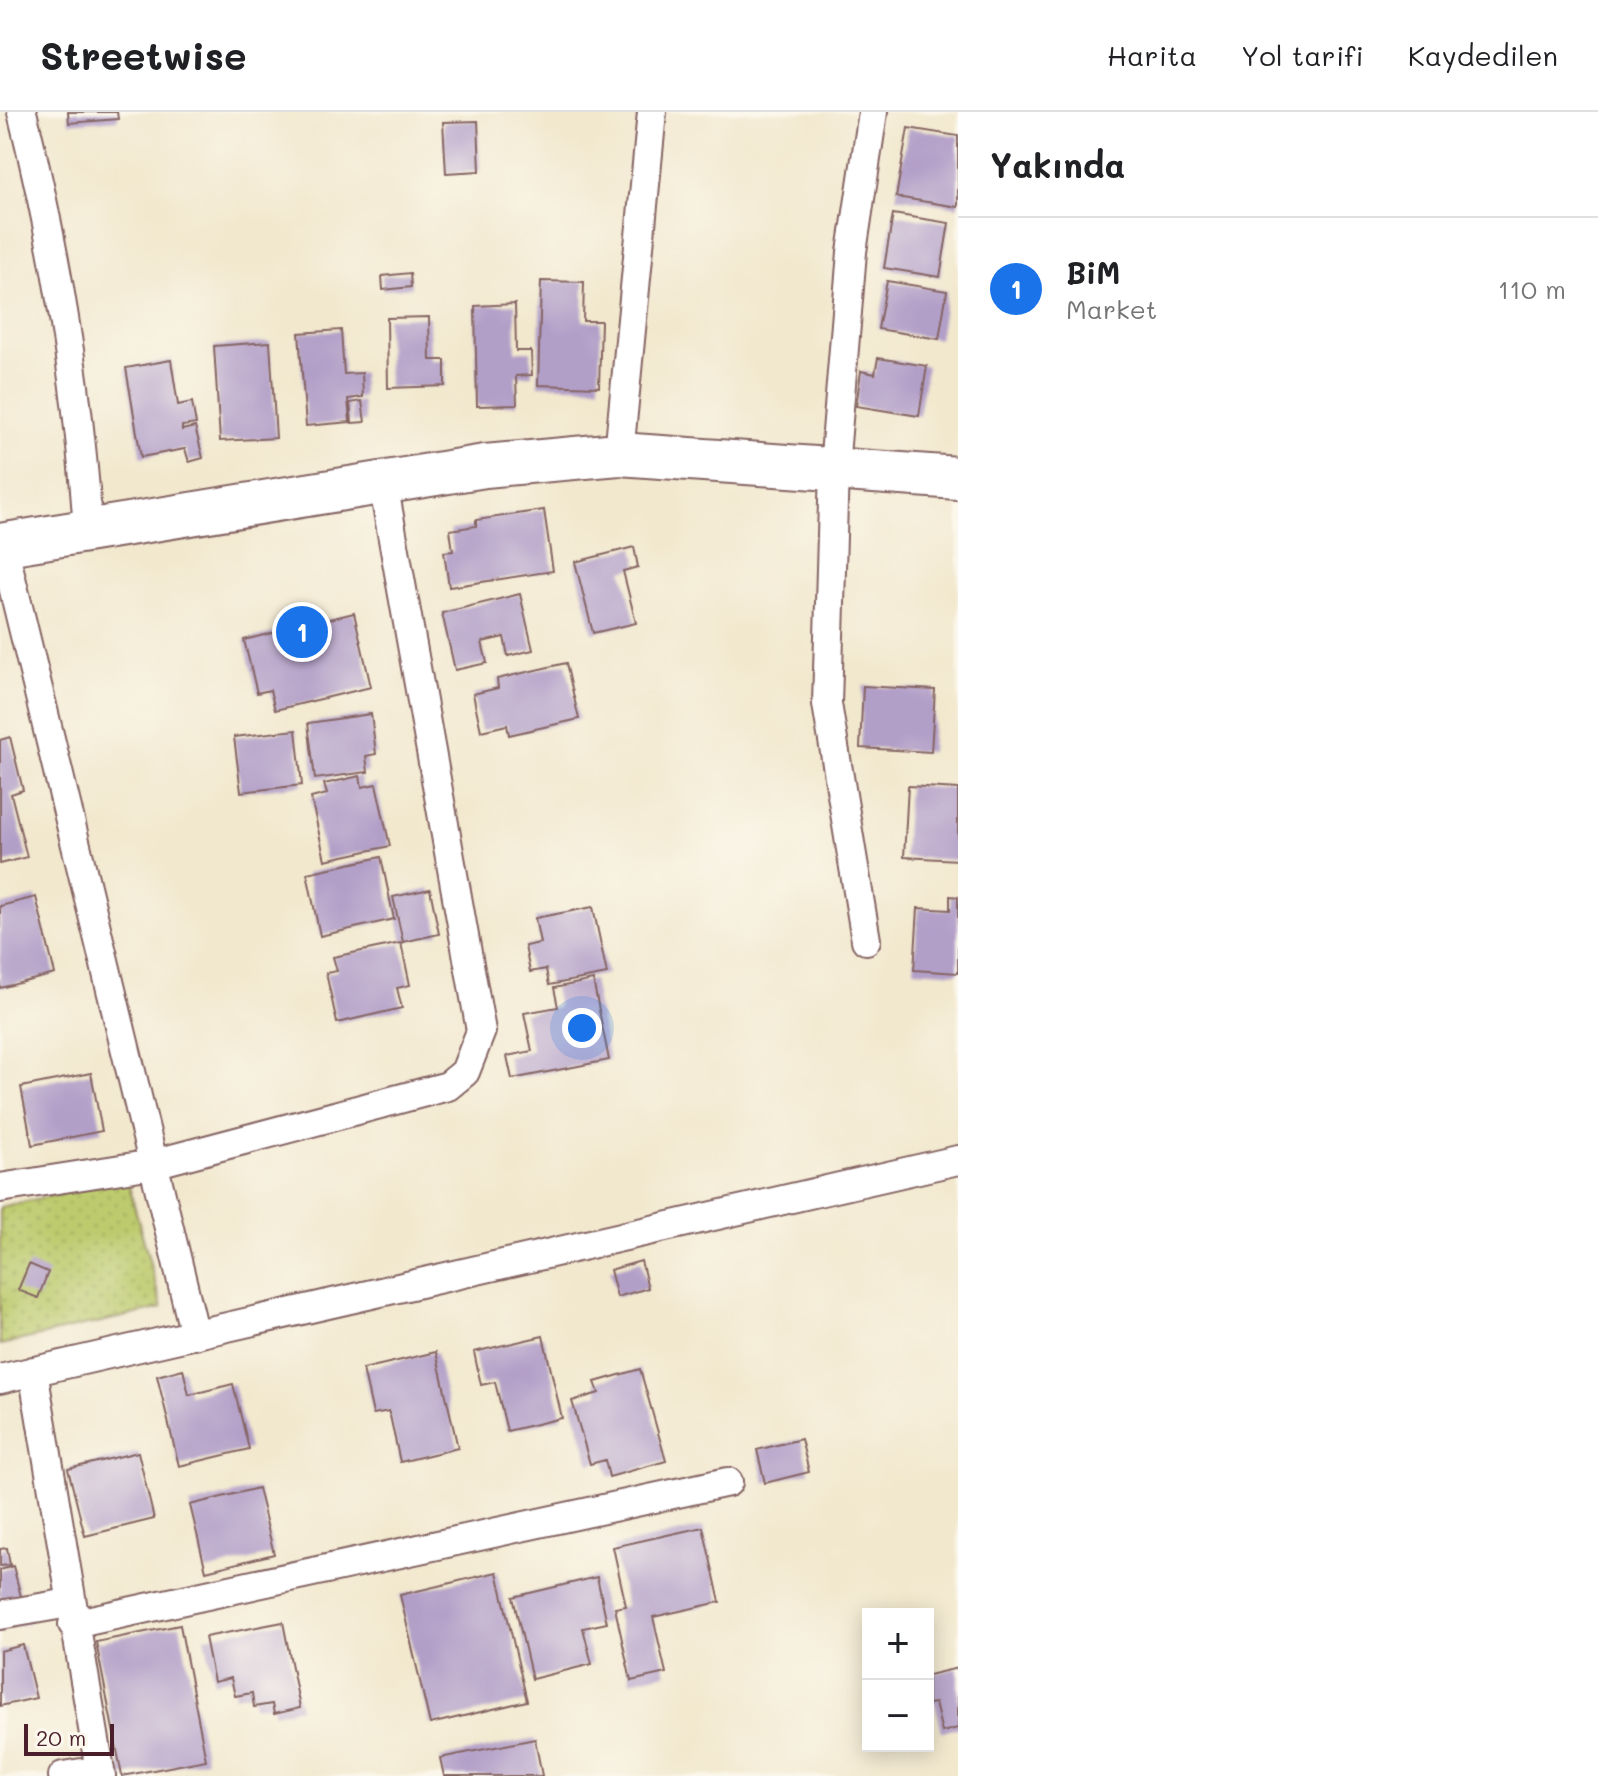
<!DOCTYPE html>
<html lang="tr">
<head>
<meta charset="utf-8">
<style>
	:root { --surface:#fff; --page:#f6f6f6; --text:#202124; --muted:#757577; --line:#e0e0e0; --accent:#1a73e8 }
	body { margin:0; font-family:Mali,sans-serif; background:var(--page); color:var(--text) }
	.controls { position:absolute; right:24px; bottom:24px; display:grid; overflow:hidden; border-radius:0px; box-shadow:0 4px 20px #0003 }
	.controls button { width:72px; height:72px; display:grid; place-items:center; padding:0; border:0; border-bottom:2px solid var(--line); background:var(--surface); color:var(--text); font:40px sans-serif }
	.scale { position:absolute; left:24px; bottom:20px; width:90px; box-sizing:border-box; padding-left:8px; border:4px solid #4a1f2b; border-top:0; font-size:22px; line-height:28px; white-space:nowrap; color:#4a1f2b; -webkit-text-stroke:6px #fbf7ec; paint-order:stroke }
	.you { position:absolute; left:582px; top:916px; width:28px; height:28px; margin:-20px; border:6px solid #fff; border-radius:50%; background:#1a73e8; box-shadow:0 0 0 12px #1a73e833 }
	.badge { display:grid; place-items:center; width:52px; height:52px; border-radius:50%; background:var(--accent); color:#fff; font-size:26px; font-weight:700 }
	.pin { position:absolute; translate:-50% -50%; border:4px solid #fff; box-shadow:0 2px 8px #0006 }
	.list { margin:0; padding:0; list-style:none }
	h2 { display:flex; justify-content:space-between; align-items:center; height:104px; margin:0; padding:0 32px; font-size:34px }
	h2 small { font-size:26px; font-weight:400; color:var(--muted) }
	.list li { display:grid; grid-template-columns:52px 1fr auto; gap:24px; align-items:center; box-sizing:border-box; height:144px; padding:0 32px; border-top:2px solid var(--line) }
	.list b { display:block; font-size:30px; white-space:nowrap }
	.list p { margin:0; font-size:26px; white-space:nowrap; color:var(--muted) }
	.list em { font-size:26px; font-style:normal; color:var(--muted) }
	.map { position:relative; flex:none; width:958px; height:1664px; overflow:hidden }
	header { display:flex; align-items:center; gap:48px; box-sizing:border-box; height:112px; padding:0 40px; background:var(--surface); border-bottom:2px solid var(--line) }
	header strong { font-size:38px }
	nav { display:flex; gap:44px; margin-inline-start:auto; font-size:28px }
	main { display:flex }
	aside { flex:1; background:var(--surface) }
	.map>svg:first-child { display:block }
	.grass { fill:url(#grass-dots); stroke:#84754c; stroke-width:2 }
	.building { fill:#b29fc8 }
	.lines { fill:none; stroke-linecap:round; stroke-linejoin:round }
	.street-casing { stroke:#856564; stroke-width:32 }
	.secondary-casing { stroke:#856564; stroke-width:46 }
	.street { stroke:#fff; stroke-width:28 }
	.secondary { stroke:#fff; stroke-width:42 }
</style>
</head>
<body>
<header>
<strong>Streetwise</strong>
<nav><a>Harita</a><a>Yol tarifi</a><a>Kaydedilen</a></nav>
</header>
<main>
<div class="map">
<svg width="958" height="1664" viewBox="0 0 958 1664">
	<defs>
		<pattern id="grass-dots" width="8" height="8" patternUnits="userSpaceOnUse" patternTransform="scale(2)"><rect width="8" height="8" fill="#bdcb6e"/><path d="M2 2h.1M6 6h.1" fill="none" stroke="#a4ae5f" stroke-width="1.8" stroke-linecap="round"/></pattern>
	</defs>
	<rect width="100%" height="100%" fill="#fbf7ec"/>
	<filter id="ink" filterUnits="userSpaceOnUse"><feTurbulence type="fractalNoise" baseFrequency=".0125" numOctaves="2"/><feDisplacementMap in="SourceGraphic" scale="16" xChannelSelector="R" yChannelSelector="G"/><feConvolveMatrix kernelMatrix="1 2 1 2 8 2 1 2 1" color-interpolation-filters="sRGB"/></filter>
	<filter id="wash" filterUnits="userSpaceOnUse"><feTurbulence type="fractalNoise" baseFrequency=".006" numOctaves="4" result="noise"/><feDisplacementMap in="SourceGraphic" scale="32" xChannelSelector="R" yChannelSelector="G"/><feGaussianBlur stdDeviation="1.8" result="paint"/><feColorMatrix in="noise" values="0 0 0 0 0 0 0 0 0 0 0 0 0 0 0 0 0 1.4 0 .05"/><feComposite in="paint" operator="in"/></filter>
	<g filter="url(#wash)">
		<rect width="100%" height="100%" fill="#f2e8ce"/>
		<path class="grass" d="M 127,1067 L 162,1196 L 0,1233 L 0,1095 Z"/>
		<g id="blocks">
			<path class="building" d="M 68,0 L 117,0 L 118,7 L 69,11 Z
				M 478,9 L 480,59 L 446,61 L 443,10 Z
				M 908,16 L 958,24 L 958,95 L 896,85 Z
				M 893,102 L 949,111 L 940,165 L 884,156 Z
				M 410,161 L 411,175 L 383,178 L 382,164 Z
				M 541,169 L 584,170 L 583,209 L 601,209 L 599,275 L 538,273 Z
				M 887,169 L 947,179 L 939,227 L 878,217 Z
				M 515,192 L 516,239 L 531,239 L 532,263 L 516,264 L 517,293 L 477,294 L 475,194 Z
				M 429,205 L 430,248 L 445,248 L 445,274 L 388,276 L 387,206 Z
				M 341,218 L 344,262 L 362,261 L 363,285 L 348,287 L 350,310 L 306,314 L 299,221 Z
				M 270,230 L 276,326 L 220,329 L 214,234 Z
				M 878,246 L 927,254 L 919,304 L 856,294 L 861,259 L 875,262 Z
				M 171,248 L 178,293 L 192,290 L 196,312 L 182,314 L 182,318 L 195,315 L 203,346 L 189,350 L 185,337 L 141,345 L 126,256 Z
				M 362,289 L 365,310 L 352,311 L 350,291 Z
				M 544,398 L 553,459 L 449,475 L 444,440 L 453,439 L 450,418 L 476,414 L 476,408 Z
				M 634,435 L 638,455 L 623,459 L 636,511 L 593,521 L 575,450 Z
				M 520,482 L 533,538 L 508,544 L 504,525 L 482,530 L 487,551 L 455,558 L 442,501 Z
				M 354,501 L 371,575 L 275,598 L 270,578 L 257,581 L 244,528 Z
				M 566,551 L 579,607 L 509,623 L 507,613 L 481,619 L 473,582 L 498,576 L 497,567 Z
				M 863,574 L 935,578 L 931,640 L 860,636 Z
				M 371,602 L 376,642 L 366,644 L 368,660 L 315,667 L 308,611 Z
				M 296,618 L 302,673 L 241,680 L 234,625 Z
				M 10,625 L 23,678 L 11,682 L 27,745 L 0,752 L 0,628 Z
				M 360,664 L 362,675 L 376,672 L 390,734 L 325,748 L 311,686 L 327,682 L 324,672 Z
				M 908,674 L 958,677 L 958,748 L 904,745 Z
				M 381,745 L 394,807 L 320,824 L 307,761 Z
				M 430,777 L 439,822 L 403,830 L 393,785 Z
				M 950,784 L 958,785 L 958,861 L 914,858 L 918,796 L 950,798 Z
				M 36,785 L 55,862 L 0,876 L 0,794 Z
				M 593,795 L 607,862 L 549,873 L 546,857 L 530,860 L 525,834 L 540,831 L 535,806 Z
				M 401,831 L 410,873 L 397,876 L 402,896 L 337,911 L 326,861 L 337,859 L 333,845 Z
				M 593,868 L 609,948 L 512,967 L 507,944 L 532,939 L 524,901 L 558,895 L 554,876 Z
				M 91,961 L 102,1019 L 32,1033 L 21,975 Z
				M 641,1149 L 648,1176 L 617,1185 L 610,1158 Z
				M 29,1152 L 48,1160 L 38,1186 L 18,1178 Z
				M 543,1224 L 562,1306 L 507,1319 L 495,1270 L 481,1273 L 474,1240 Z
				M 436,1240 L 458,1336 L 400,1350 L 389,1299 L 373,1302 L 363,1257 Z
				M 183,1257 L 189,1283 L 233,1272 L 249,1337 L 179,1354 L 157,1264 Z
				M 640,1257 L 666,1349 L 609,1365 L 605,1348 L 590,1352 L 572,1289 L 599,1281 L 595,1270 Z
				M 801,1327 L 809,1360 L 765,1371 L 757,1338 Z
				M 138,1340 L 154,1407 L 85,1424 L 68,1357 Z
				M 258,1376 L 274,1442 L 206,1459 L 190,1393 Z
				M 703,1415 L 720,1490 L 653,1505 L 666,1561 L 631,1569 L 615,1496 L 626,1494 L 613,1435 Z
				M 7,1436 L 10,1453 L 0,1454 L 0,1437 Z
				M 13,1454 L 28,1511 L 0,1518 L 0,1458 Z
				M 497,1460 L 527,1589 L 430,1612 L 400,1483 Z
				M 597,1465 L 607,1511 L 583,1516 L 592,1552 L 532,1567 L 513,1485 Z
				M 283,1510 L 300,1596 L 274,1602 L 272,1592 L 254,1595 L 252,1581 L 235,1584 L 231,1566 L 214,1570 L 205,1525 Z
				M 180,1513 L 206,1648 L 122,1664 L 96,1530 Z
				M 23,1533 L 36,1586 L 0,1594 L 0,1539 Z
				M 958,1556 L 958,1616 L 942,1620 L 935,1591 L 928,1592 L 928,1563 Z
				M 535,1627 L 542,1664 L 444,1664 L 440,1646 Z"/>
		</g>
	</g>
	<g filter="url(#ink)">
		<use href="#blocks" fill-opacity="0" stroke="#856564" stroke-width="2"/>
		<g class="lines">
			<g class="street-casing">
				<path id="street" d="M 22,0 C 56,138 79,276 88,419
					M 619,342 L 652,0
					M 3,433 L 195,1223
					M 866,828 L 827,592 L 834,356 L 852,140 L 873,0
					M 0,1076 L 153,1052 L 448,974 L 465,960 L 481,919 L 383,371
					M 33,1259 L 101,1664
					M 0,1267 L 958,1048
					M 0,1503 L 69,1491
					M 73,1512 L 728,1370
					M 63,1664 L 100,1658"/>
			</g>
			<g class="secondary-casing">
				<path id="secondary" d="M 0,433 L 485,354 L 619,342 L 958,366"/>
			</g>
			<use href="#street" class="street"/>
			<use href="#secondary" class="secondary"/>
		</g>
	</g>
</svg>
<div class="controls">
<button>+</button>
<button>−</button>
</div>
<div class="scale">20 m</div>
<div class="you"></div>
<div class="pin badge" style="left:302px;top:520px">1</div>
</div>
<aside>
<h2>Yakında<small></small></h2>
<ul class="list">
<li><span class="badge">1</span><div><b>BiM</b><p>Market</p></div><em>110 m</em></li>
</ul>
</aside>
</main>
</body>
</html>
